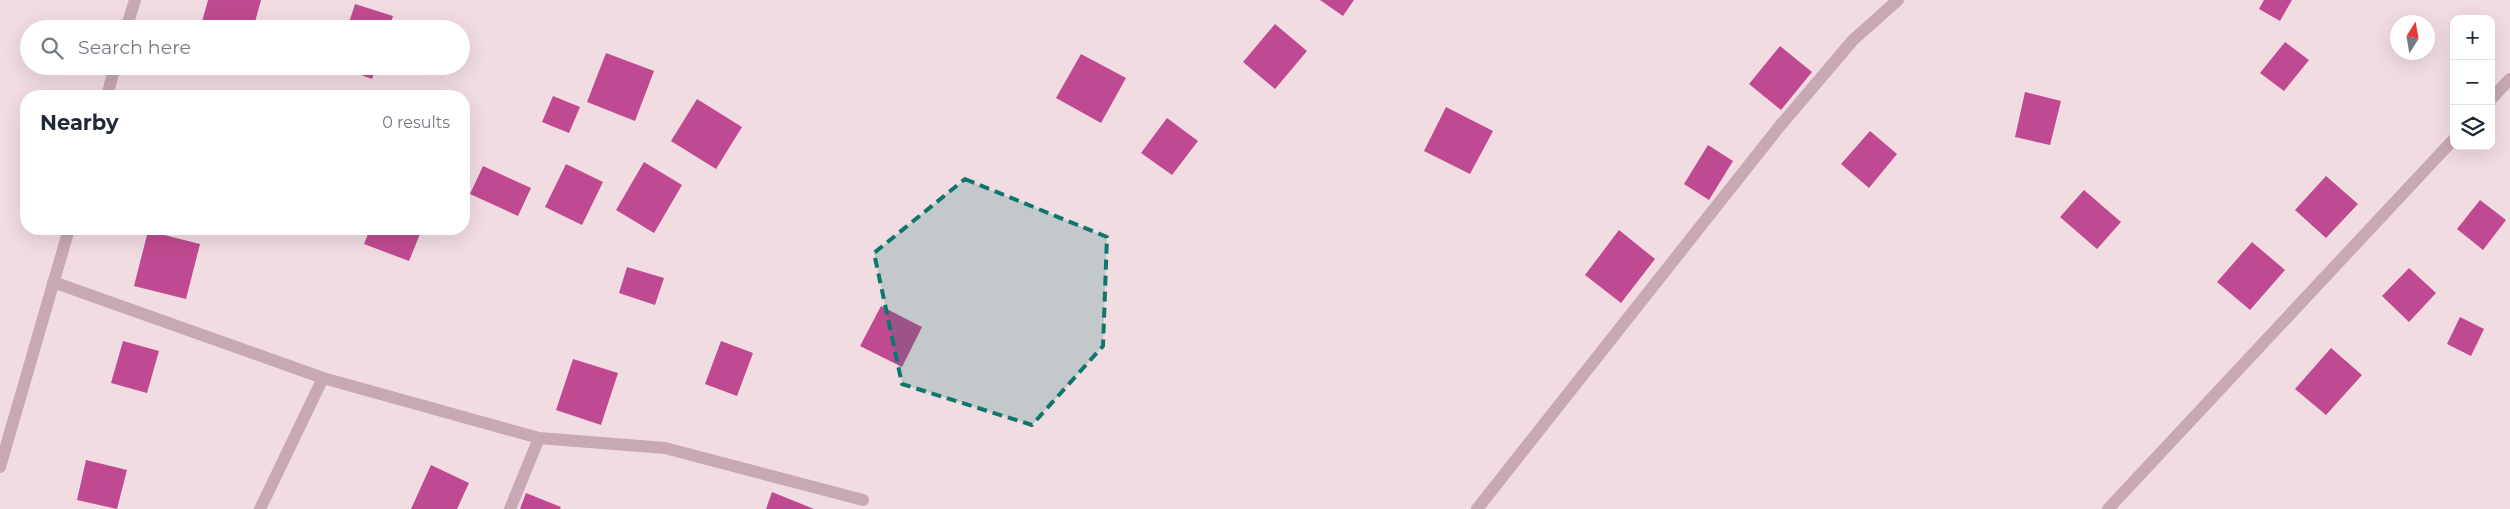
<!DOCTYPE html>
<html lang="en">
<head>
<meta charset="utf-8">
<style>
	:root { --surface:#fff; --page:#f2f2f3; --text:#1f2937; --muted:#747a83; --line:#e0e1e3 }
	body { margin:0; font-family:Montserrat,sans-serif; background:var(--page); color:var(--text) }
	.controls { position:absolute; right:15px; top:15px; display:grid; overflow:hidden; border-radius:10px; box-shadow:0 5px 20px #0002 }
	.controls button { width:45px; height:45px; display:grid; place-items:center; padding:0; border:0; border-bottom:1px solid var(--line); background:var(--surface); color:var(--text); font:25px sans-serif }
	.compass { position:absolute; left:2390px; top:15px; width:45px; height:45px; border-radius:50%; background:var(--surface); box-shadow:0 5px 20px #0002; rotate:11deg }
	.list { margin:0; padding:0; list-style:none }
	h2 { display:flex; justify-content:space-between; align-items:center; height:65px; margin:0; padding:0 20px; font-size:21px }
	h2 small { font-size:16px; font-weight:400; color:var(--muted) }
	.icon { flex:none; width:28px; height:28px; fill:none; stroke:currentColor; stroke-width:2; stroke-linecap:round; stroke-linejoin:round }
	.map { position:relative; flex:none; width:2510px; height:509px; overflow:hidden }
	.search { position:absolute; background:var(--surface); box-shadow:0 5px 20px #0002; left:20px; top:20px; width:450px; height:55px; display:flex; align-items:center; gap:12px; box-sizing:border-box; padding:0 18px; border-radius:28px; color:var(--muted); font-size:19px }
	.panel { position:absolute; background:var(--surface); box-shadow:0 5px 20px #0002; left:20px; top:90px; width:450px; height:145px; border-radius:20px }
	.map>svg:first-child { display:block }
	.building { fill:#c04a91 }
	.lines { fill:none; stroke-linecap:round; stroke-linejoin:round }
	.minor { stroke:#c8a8b5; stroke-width:12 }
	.marked { fill:#0f766e; fill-opacity:0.2; stroke:#0f766e; stroke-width:4; stroke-dasharray:10 6; stroke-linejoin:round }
</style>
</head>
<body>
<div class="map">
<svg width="2510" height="509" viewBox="0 0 2510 509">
	<rect width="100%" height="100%" fill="#f1dce2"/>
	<path class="building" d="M 208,0 L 261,0 L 253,29 L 214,29 L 201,25 Z
		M 1320,0 L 1354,0 L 1343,16 Z
		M 2264,0 L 2292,0 L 2280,21 L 2259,9 Z
		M 355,4 L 393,16 L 389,29 L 347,29 Z
		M 1275,24 L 1307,51 L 1275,89 L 1243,62 Z
		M 2285,42 L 2309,60 L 2284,91 L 2260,73 Z
		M 1780,46 L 1812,72 L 1781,110 L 1749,84 Z
		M 606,53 L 654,71 L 635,121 L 587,102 Z
		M 1081,54 L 1126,78 L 1101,123 L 1056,98 Z
		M 337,66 L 376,66 L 372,79 Z
		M 2025,92 L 2061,101 L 2050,145 L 2015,137 Z
		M 553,96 L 580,107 L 569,133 L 542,122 Z
		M 697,99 L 742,127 L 716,169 L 671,141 Z
		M 1446,107 L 1493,131 L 1470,174 L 1424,151 Z
		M 1167,118 L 1198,141 L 1172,175 L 1141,153 Z
		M 1870,131 L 1897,154 L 1869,188 L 1841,164 Z
		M 1708,145 L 1733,161 L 1709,200 L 1684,184 Z
		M 644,162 L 682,185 L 654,233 L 616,210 Z
		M 566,164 L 603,182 L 582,225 L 545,207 Z
		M 483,166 L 531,188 L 518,216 L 470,194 Z
		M 2326,176 L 2358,204 L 2326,238 L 2295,210 Z
		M 2084,190 L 2121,222 L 2097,249 L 2060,217 Z
		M 2480,200 L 2506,220 L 2483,250 L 2457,229 Z
		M 370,229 L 422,229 L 409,261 L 364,244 Z
		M 1619,230 L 1655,259 L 1621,303 L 1585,275 Z
		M 148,231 L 200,244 L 186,299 L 134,286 Z
		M 2252,242 L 2285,270 L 2250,310 L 2217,282 Z
		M 627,267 L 664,278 L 655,305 L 619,293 Z
		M 2409,268 L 2436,293 L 2409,322 L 2382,296 Z
		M 881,306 L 922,327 L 902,367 L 860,346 Z
		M 2460,317 L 2484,329 L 2471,356 L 2447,344 Z
		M 123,341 L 159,351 L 147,393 L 111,383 Z
		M 721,341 L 753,353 L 737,396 L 705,384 Z
		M 2331,348 L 2362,375 L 2326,415 L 2295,389 Z
		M 573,359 L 618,373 L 601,425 L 556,410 Z
		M 86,460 L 127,470 L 117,509 L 77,500 Z
		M 431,465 L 469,483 L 457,509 L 411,509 Z
		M 772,492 L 814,509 L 766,509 Z
		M 526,493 L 561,507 L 560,509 L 520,509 Z"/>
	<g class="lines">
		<path class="minor" d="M 126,29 L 135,0
			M 107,96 L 115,66
			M 2491,99 L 2510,79
			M 53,282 L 323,378 L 539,438 L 665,448 L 863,500
			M 0,467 L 69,229
			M 260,509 L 323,378
			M 510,509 L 539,438
			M 1477,509 L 1779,127 L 1853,40 L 1898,0
			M 2108,509 L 2454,139"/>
	</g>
	<path class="marked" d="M 965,179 L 1107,237 L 1103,346 L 1032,425 L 902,384 L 874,253 Z"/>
</svg>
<div class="controls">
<button>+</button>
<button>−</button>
<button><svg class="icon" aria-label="layers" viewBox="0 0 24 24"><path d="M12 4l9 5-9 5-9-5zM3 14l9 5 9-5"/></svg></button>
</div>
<svg class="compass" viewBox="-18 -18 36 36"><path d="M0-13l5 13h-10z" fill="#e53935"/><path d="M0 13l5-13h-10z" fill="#747a83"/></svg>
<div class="search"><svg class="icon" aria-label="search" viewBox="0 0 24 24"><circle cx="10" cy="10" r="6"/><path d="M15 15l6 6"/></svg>Search here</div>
<section class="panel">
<h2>Nearby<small>0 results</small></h2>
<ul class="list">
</ul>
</section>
</div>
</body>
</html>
